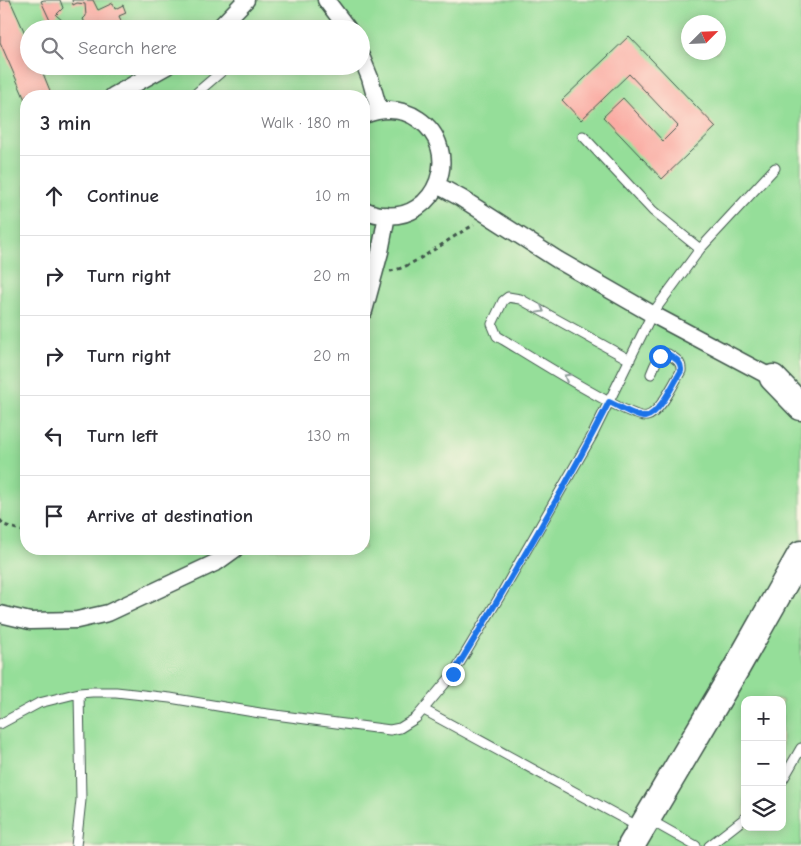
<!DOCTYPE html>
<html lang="en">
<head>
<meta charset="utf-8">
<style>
	:root { --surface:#fff; --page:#f7f7f7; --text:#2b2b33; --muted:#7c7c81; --line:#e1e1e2 }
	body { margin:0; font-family:"Comic Neue",sans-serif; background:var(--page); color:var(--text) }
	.controls { position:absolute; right:15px; bottom:15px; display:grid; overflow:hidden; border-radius:10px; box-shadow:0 2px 12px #0003 }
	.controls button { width:45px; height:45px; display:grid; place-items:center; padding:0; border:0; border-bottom:1px solid var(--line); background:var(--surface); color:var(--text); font:25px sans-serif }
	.compass { position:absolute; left:681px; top:15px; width:45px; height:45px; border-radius:50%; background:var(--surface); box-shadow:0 2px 12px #0003; rotate:66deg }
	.stop { position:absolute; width:15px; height:15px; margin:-11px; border:4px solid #1a73e8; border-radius:50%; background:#fff }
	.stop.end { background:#1a73e8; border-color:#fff; box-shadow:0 1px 5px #0008 }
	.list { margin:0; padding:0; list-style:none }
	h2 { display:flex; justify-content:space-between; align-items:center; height:65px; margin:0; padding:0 20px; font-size:21px }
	h2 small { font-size:16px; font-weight:400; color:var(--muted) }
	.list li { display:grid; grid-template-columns:32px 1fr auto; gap:15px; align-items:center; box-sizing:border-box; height:80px; padding:0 20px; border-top:1px solid var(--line) }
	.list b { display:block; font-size:19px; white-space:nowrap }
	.list em { font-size:16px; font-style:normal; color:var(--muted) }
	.icon { flex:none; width:28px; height:28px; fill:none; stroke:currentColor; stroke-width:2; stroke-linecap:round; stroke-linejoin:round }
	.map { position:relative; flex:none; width:801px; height:846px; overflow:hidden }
	.search { position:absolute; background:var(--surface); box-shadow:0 2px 12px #0003; left:20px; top:20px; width:350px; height:55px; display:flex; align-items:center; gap:12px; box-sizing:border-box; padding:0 18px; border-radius:28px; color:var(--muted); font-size:19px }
	.panel { position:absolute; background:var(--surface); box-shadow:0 2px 12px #0003; left:20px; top:90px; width:350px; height:465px; border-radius:20px }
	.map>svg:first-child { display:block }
	.green { fill:#95de99; stroke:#5a8e66; fill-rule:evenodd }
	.building { fill:#faaba3 }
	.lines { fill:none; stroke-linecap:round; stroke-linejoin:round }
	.service-casing { stroke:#3f564b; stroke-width:11 }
	.minor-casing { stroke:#3f564b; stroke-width:19 }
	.primary-casing { stroke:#3f564b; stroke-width:29 }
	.path { stroke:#3f564b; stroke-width:3; stroke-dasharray:4 4; stroke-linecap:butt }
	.service { stroke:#fff; stroke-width:9 }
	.minor { stroke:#fff; stroke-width:16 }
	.primary { stroke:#fff; stroke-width:26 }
	.oneway { stroke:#8f9e9a }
	.route { stroke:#1a73e8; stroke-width:6 }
</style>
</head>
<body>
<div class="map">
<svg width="801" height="846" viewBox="0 0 801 846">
	<rect width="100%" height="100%" fill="#fcf5e5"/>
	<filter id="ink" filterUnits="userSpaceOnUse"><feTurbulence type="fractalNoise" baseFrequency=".02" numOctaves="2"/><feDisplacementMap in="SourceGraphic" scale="10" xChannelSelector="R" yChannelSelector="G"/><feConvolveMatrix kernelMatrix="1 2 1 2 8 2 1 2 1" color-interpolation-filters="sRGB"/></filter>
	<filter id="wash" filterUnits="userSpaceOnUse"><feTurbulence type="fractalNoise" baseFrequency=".0096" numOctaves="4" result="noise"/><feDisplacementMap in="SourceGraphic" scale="20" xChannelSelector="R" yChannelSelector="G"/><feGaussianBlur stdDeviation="1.12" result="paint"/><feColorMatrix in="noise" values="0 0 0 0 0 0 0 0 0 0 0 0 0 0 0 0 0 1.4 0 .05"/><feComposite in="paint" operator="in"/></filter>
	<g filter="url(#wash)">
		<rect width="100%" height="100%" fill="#f6e4cb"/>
		<path class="green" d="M 0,0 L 801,0 L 801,846 L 0,846 ZM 688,22 L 718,22 L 718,52 L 688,52 ZM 29,29 L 361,29 L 361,66 L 29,66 ZM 26,96 L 364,96 L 364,549 L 26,549 ZM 745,700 L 782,700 L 782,827 L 745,827 Z"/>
		<g id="blocks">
			<path class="building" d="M 0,0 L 10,0 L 29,42 L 29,66 L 40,66 L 51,93 L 49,96 L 26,96 L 26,102 L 0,42 Z
				M 44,0 L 60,0 L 63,8 L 56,15 L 63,21 L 66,29 L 54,29 L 41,1 Z
				M 72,0 L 93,0 L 98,10 L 113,3 L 115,9 L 123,5 L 126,13 L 119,16 L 123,25 L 129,22 L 132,29 L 88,29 L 83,19 L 86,16 L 85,4 L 77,3 L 73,5 Z
				M 629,36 L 716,127 L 662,179 L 603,117 L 623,98 L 663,141 L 678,126 L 629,74 L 581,120 L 562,100 Z"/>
		</g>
	</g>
	<g filter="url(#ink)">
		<use href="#blocks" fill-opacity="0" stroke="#3f564b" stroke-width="1"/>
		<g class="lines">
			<g class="service-casing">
				<path id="service" d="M 193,96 L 228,66
					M 583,136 L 653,211 L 700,249
					M 630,360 L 520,299 L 508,297 L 503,301 L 492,324 L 497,336 C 518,348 631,421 647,416 C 660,413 674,383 681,371 C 682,361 675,359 668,354 C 657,355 655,365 651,374
					M 424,710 L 639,827
					M 0,724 L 39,703 L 79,693 L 92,692 L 116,692 L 170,698 L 260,713 L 390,730 L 400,728 L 416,718 L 453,674 L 500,596 L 592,436 L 652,314 L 700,249 L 775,168
					M 782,781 L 801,748
					M 648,819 L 696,846
					M 76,846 L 81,800 L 79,693
					M 709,846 L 745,818"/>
			</g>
			<g class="minor-casing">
				<path id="minor" d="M 326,0 L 348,29
					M 218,29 L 246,0
					M 361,56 L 370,78 L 379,110
					M 113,96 L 167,66
					M 364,115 C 383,108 401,107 418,119 C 464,149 437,223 382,215 C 376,215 369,212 364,210
					M 437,185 L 461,198 L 558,260 L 652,314 L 780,382
					M 364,311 L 380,252 L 387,215
					M 0,614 L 30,621 L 77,620 L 108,613 L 217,562 L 235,549"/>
			</g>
			<g class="primary-casing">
				<path id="primary" d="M 773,378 L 801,407
					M 631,846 L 737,667 L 801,554"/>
			</g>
			<path class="path" d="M 390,271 C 413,268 451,236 474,225
				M 0,520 L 4,525 L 26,532"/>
			<use href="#service" class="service"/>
			<use href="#minor" class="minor"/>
			<use href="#primary" class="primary"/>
		</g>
		<defs><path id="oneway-chevron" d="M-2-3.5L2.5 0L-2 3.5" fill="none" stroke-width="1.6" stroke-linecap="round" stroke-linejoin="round" transform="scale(1.25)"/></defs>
		<g class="oneway">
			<use href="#oneway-chevron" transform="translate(541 310) rotate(29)"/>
			<use href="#oneway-chevron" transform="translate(567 377) rotate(-149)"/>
		</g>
	</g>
	<g class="lines" filter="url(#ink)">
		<path class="route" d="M 453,674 C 507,585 562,495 609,402 C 617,405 637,418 645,417 C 659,415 674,383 681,371 C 682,361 675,359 668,354 L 660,356"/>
	</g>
</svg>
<div class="controls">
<button>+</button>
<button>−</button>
<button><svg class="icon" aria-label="layers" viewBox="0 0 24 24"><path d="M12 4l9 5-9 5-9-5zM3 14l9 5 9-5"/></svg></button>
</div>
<svg class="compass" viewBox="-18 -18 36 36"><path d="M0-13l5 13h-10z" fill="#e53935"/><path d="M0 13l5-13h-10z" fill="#7c7c81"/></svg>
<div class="stop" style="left:660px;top:356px"></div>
<div class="stop end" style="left:453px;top:674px"></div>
<div class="search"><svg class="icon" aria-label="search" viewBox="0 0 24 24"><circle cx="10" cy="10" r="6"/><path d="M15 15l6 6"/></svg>Search here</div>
<section class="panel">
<h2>3 min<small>Walk · 180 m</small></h2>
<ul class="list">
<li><svg class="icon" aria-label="ahead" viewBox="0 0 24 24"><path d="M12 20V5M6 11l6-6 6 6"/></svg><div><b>Continue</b></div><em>10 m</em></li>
<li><svg class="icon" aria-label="right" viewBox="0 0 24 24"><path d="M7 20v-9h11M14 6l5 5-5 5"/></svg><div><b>Turn right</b></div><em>20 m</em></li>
<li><svg class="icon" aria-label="right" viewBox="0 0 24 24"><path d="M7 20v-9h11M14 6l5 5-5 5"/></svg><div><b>Turn right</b></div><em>20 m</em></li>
<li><svg class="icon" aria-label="left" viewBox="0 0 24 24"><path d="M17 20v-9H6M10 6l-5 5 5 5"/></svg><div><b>Turn left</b></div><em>130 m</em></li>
<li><svg class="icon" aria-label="arrive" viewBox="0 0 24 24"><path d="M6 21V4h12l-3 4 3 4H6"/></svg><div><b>Arrive at destination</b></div></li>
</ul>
</section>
</div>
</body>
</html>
